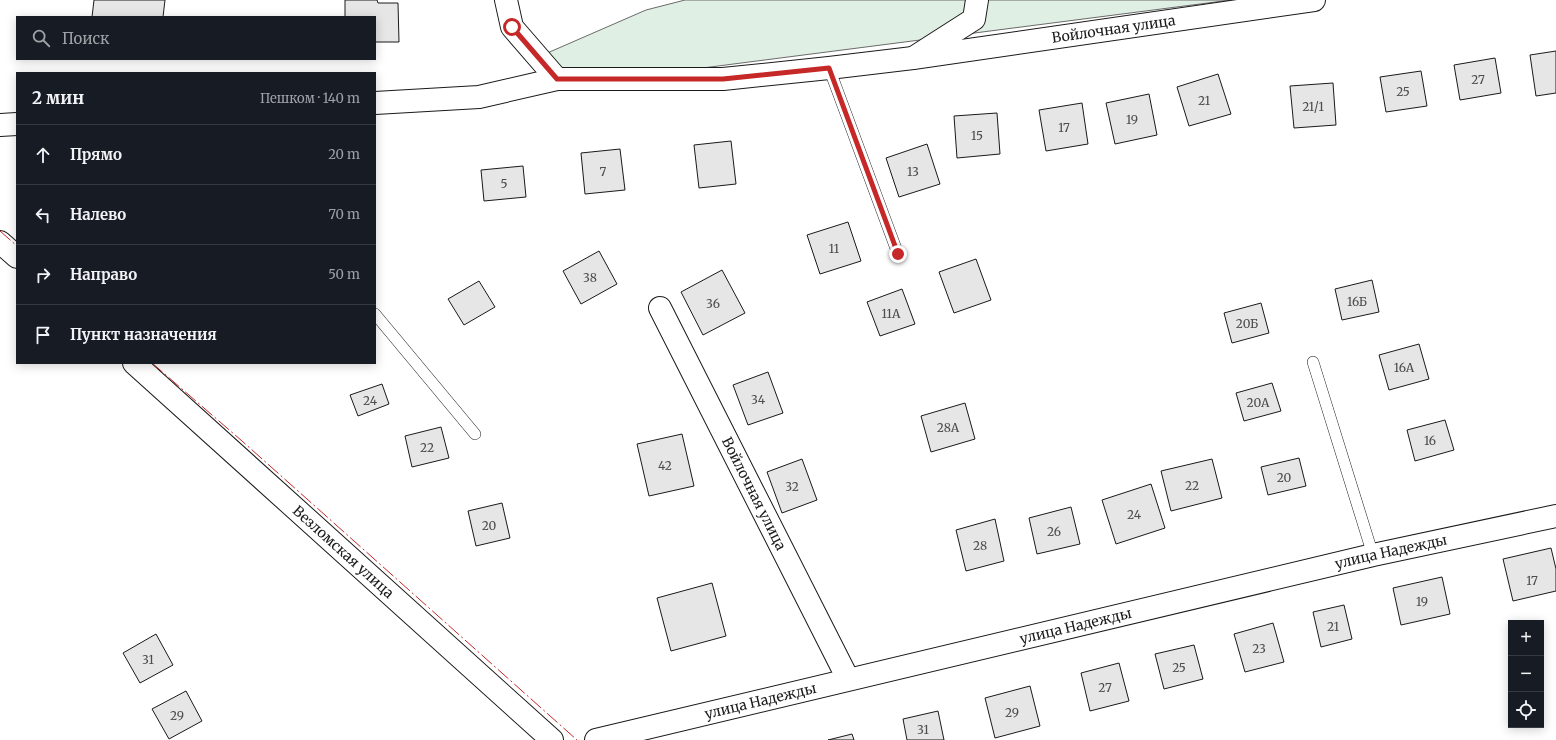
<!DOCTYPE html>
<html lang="ru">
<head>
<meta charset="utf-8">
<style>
	:root { --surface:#171b24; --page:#242831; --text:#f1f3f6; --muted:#9ea1a6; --line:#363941 }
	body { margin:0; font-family:Merriweather,serif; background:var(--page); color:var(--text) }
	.controls { position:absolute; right:12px; bottom:12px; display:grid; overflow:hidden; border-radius:0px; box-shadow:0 2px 10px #0003 }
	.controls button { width:36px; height:36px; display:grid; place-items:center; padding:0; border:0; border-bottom:1px solid var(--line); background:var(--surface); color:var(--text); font:20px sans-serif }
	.stop { position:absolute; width:12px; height:12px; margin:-9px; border:3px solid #c62828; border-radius:50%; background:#fff }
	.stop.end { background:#c62828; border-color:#fff; box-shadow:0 1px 4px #0008 }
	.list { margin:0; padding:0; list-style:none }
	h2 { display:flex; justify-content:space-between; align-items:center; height:52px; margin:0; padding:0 16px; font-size:17px }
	h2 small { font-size:13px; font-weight:400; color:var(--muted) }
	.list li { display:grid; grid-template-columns:26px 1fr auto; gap:12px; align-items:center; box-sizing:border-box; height:60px; padding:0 16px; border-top:1px solid var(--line) }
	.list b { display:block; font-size:15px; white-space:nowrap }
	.list em { font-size:13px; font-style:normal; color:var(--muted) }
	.icon { flex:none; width:22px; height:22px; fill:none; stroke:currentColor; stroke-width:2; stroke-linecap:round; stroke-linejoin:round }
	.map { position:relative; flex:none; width:1556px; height:740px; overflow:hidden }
	.search { position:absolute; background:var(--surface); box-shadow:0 2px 10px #0003; left:16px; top:16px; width:360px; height:44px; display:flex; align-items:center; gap:10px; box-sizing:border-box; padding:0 14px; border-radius:0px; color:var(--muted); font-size:15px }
	.panel { position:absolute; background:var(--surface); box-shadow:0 2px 10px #0003; left:16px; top:72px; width:360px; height:292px; border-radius:0px }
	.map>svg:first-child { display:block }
	.green { fill:#e0efe3; stroke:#6a6a6a }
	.building { fill:#e6e6e6; stroke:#1a1a1a }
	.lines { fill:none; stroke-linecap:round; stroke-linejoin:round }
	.lane-casing { stroke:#1a1a1a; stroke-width:12 }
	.street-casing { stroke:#1a1a1a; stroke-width:24 }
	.secondary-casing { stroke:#1a1a1a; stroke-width:24 }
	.lane { stroke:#fff; stroke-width:11 }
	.street { stroke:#fff; stroke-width:22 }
	.secondary { stroke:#fff; stroke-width:22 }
	.power { stroke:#c62828; stroke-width:1; stroke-dasharray:14 3 2 3; stroke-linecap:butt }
	.route { stroke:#c62828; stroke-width:5 }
	.labels { text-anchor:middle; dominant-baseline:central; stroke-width:3; stroke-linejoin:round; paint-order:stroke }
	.number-label { font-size:12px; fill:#4d4d4d }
	.street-label { font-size:14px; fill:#1a1a1a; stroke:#fff }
</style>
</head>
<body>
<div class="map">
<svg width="1556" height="740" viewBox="0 0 1556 740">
	<rect width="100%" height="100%" fill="#fff"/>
	<path class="green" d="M 685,0 L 1231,0 L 687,70 L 557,79 L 545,54 L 646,10 Z"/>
	<path class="building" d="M 94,0 L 165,0 L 163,17 L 92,17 Z
		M 345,0 L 377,0 L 378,3 L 398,3 L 399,42 L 375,42 L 375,17 L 345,17 Z
		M 1556,51 L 1556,93 L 1536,96 L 1530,55 Z
		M 1495,58 L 1501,93 L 1460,100 L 1454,65 Z
		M 1421,71 L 1427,106 L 1386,112 L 1380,77 Z
		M 1218,74 L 1231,114 L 1189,126 L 1177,87 Z
		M 1333,83 L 1336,125 L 1294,128 L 1290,86 Z
		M 1149,94 L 1157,135 L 1115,144 L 1106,103 Z
		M 1082,103 L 1088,144 L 1046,151 L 1039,110 Z
		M 997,113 L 1000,154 L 957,158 L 954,116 Z
		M 731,141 L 736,184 L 699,188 L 694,145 Z
		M 927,144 L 940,184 L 899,197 L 886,158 Z
		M 620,149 L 625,190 L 585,194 L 581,153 Z
		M 523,166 L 526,197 L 484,201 L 481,170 Z
		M 848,222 L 861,261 L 820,274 L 807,235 Z
		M 599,251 L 617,284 L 581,304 L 563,271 Z
		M 976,259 L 991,300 L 954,313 L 939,272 Z
		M 722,270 L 745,313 L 703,335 L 681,292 Z
		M 1372,280 L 1379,312 L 1342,320 L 1335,289 Z
		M 479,281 L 495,307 L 464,325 L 448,299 Z
		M 902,289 L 915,324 L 880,336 L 867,302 Z
		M 1261,303 L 1269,333 L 1232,343 L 1224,313 Z
		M 1419,344 L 1429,379 L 1389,390 L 1379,355 Z
		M 768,372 L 783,413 L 748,425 L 733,385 Z
		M 1272,383 L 1281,411 L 1244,421 L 1236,393 Z
		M 382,384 L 389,404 L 358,416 L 350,395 Z
		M 965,403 L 975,439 L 931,452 L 921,416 Z
		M 1445,420 L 1454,450 L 1415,461 L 1407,430 Z
		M 441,427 L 449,458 L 412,467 L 405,436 Z
		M 682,434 L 694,486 L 649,496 L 637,444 Z
		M 1299,458 L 1306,486 L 1268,495 L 1261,467 Z
		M 802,459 L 817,500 L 782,513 L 767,472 Z
		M 1212,459 L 1222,498 L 1171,511 L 1161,471 Z
		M 1151,484 L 1165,528 L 1116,544 L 1102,500 Z
		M 502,503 L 510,538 L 476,546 L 468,511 Z
		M 1071,507 L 1080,544 L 1037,554 L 1029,518 Z
		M 995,519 L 1004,561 L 966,571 L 956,530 Z
		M 1551,548 L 1556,569 L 1556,591 L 1513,601 L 1503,559 Z
		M 1442,577 L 1450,614 L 1401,625 L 1393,588 Z
		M 712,583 L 726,636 L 671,651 L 657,598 Z
		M 1344,605 L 1352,639 L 1321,647 L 1313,612 Z
		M 1273,623 L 1284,662 L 1245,672 L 1234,634 Z
		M 156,634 L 173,665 L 140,683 L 123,653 Z
		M 1194,645 L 1203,679 L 1164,689 L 1155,654 Z
		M 1119,663 L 1129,701 L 1090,711 L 1081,673 Z
		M 1030,686 L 1040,726 L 995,738 L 985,698 Z
		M 186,691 L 202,721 L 169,739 L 152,709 Z
		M 938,711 L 944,740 L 907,740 L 903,719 Z
		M 852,734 L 854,740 L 828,740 Z"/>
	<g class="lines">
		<g class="lane-casing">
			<path id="lane" d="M 829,68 L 898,254
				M 375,314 L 475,434
				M 1313,362 L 1373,555"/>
		</g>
		<g class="street-casing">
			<g id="street">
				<path d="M 506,0 L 512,27 L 557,79"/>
				<path d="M 913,58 L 974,19 L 977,0"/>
				<path d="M 0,242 L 17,257"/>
				<path id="s1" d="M 660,308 L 848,679"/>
				<path id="s2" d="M 134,363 L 552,740"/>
				<path id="s3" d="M 596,740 L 1373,555 L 1556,516"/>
			</g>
		</g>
		<g class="secondary-casing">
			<g id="secondary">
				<path id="s4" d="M 375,103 L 479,97 L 557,79 L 723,79 L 829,68 L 913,58 L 1314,0"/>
				<path d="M 0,125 L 17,124"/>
			</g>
		</g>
		<use href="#lane" class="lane"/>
		<use href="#street" class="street"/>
		<use href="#secondary" class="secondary"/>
		<path class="power" d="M 0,231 L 17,246
			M 152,363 L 242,441 L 577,740"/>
	</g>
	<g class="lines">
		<path class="route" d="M 512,27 L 557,79 L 723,79 L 829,68 L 898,254"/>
	</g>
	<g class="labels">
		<g class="number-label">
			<text x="1478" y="79">27</text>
			<text x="1403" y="91">25</text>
			<text x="1204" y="100">21</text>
			<text x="1313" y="106">21/1</text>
			<text x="1132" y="119">19</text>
			<text x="1064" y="127">17</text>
			<text x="977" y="135">15</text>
			<text x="603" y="171">7</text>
			<text x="913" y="171">13</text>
			<text x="504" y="183">5</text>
			<text x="834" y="248">11</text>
			<text x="590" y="277">38</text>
			<text x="1357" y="301">16Б</text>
			<text x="713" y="303">36</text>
			<text x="891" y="313">11А</text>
			<text x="1247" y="323">20Б</text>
			<text x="1404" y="367">16А</text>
			<text x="758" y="399">34</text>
			<text x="370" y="400">24</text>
			<text x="1258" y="402">20А</text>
			<text x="948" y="427">28А</text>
			<text x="1430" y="440">16</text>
			<text x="427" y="447">22</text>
			<text x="665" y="465">42</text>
			<text x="1284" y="477">20</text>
			<text x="1192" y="485">22</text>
			<text x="792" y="486">32</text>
			<text x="1134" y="514">24</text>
			<text x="489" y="525">20</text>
			<text x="1054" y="531">26</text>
			<text x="980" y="545">28</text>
			<text x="1532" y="580">17</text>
			<text x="1422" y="601">19</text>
			<text x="1333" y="626">21</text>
			<text x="1259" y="648">23</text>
			<text x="148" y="659">31</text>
			<text x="1179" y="667">25</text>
			<text x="1105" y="687">27</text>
			<text x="1012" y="712">29</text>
			<text x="177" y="715">29</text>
			<text x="923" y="729">31</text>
		</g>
		<g class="street-label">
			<text stroke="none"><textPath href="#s4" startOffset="744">Войлочная улица</textPath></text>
			<text stroke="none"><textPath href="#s1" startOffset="208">Войлочная улица</textPath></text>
			<text stroke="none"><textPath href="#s2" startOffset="282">Везломская улица</textPath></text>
			<text stroke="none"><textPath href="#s3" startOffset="817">улица Надежды</textPath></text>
			<text stroke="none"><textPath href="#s3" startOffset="493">улица Надежды</textPath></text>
			<text stroke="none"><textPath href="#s3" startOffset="169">улица Надежды</textPath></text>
		</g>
	</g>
</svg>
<div class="controls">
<button>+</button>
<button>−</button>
<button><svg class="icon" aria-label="locate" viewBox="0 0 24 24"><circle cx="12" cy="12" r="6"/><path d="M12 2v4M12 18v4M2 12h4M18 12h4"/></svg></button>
</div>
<div class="stop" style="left:512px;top:27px"></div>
<div class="stop end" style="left:898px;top:254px"></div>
<div class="search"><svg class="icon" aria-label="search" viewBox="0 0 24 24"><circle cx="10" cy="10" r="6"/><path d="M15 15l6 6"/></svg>Поиск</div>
<section class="panel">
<h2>2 мин<small>Пешком · 140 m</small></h2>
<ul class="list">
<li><svg class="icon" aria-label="ahead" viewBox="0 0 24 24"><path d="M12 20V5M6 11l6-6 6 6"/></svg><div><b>Прямо</b></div><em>20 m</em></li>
<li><svg class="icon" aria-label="left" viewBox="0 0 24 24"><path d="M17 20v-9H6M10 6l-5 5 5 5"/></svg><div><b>Налево</b></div><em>70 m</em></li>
<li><svg class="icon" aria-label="right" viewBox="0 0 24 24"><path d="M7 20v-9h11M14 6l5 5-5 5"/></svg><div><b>Направо</b></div><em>50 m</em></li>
<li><svg class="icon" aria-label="arrive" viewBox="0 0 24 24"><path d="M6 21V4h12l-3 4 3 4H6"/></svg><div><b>Пункт назначения</b></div></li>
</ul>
</section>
</div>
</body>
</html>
